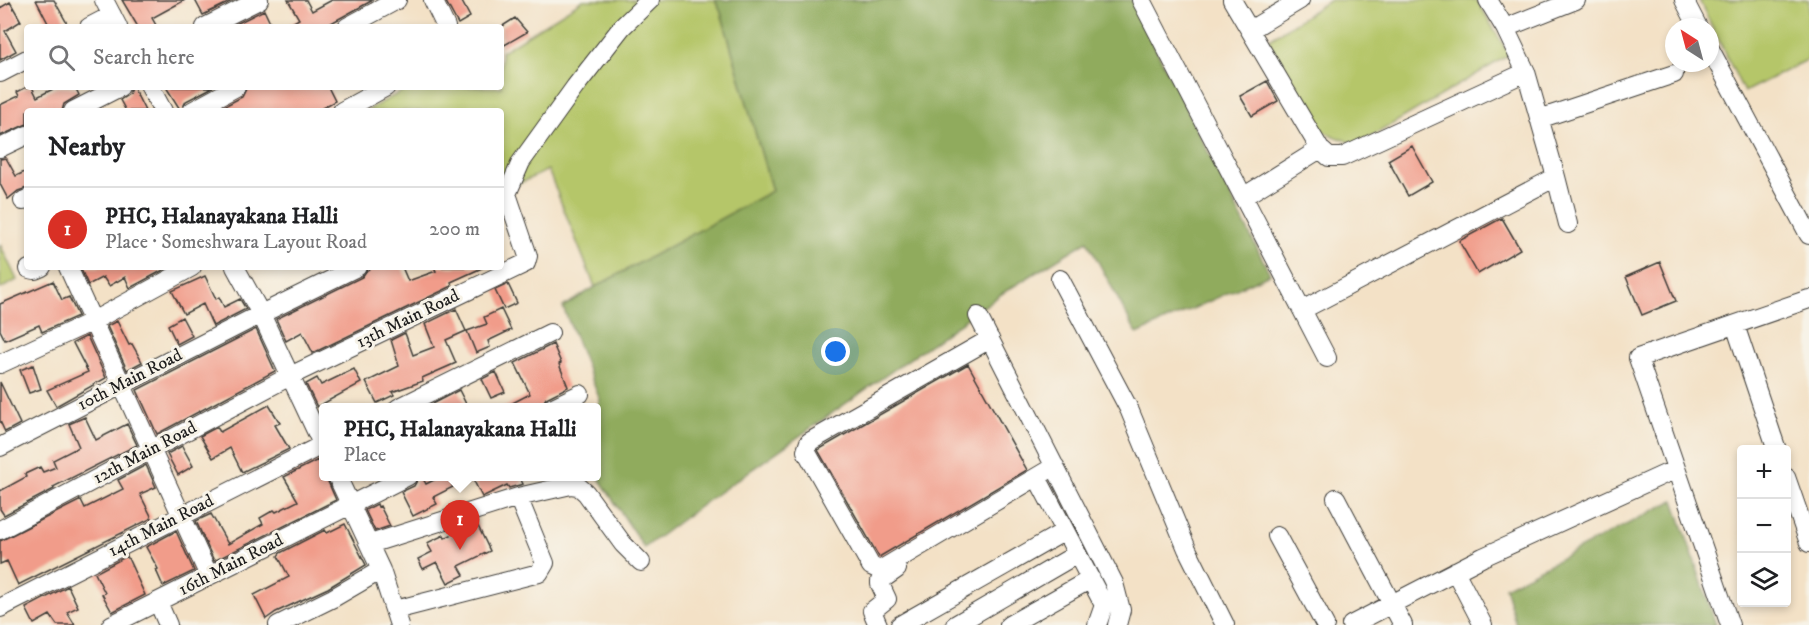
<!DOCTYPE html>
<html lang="en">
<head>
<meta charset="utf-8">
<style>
	:root { --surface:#fff; --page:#f6f6f6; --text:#202124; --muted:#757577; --line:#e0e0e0; --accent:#d93025 }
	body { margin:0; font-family:"IM FELL DW Pica",serif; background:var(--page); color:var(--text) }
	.controls { position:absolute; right:18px; bottom:18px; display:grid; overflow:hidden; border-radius:6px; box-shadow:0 3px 9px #0003 }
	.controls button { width:54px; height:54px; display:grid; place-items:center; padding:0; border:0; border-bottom:2px solid var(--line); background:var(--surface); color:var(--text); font:30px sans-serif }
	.compass { position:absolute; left:1665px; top:18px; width:54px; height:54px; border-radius:50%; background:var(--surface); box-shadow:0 3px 9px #0003; rotate:324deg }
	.you { position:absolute; left:836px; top:352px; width:21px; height:21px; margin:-15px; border:4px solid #fff; border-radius:50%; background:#1a73e8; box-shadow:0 0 0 9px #1a73e833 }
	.badge { display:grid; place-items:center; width:39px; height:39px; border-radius:50%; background:var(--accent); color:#fff; font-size:20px; font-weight:700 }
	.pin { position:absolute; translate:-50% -50px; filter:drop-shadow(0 2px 3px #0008) }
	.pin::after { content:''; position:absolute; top:32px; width:21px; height:18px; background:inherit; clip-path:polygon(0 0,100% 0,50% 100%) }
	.popup { position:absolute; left:319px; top:403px; width:282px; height:78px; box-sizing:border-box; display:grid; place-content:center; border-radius:6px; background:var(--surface); filter:drop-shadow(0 2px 4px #0005); font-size:20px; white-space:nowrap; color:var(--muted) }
	.popup b { font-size:22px; color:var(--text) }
	.popup::after { content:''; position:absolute; left:50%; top:100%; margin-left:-12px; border:12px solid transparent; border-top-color:var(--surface) }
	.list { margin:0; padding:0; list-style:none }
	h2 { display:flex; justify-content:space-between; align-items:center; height:78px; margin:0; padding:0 24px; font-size:26px }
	h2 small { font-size:20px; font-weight:400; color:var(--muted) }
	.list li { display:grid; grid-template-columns:39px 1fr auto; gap:18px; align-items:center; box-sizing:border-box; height:84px; padding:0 24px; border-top:2px solid var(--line) }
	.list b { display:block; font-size:22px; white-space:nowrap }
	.list p { margin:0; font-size:20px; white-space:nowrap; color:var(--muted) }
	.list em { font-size:20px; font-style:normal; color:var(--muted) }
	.icon { flex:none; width:33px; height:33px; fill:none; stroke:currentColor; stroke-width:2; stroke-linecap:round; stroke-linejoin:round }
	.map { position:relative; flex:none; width:1809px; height:625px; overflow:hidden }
	.search { position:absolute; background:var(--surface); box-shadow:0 3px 9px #0003; left:24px; top:24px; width:480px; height:66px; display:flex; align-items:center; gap:15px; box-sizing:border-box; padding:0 21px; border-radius:6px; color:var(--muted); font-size:22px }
	.panel { position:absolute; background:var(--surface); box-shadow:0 3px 9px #0003; left:24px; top:108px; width:480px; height:162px; border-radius:6px }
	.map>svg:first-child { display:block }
	.green { fill:#b5c669; stroke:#687142; stroke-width:1.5 }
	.forest { fill:#90ab5d; stroke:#56643c; stroke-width:1.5 }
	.building { fill:#f19c8a }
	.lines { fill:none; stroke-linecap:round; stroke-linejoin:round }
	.minor-casing { stroke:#3c3a36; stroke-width:20 }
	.minor { stroke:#fff; stroke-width:18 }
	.labels { text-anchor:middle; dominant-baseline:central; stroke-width:6; stroke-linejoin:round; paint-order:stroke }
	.street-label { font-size:18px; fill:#1c1c1c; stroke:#f7f3e8 }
</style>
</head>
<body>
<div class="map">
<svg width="1809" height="625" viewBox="0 0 1809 625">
	<rect width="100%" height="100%" fill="#f7f3e8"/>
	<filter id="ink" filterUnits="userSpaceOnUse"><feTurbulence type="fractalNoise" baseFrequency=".0167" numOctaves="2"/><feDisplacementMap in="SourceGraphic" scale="12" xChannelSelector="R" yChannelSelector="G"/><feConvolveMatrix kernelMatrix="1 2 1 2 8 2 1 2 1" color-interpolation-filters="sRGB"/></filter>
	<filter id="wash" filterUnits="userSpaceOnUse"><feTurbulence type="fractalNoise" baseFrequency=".008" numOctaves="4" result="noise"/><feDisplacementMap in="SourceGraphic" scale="24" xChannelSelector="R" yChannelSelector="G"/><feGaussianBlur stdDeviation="1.35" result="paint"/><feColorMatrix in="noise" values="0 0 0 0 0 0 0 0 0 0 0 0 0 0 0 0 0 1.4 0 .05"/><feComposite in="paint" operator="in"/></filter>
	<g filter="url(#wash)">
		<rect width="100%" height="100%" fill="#f3e1c6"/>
		<path class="green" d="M 583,0 L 715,0 L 721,12 L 772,191 L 595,287 L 548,170 L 501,192 L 501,111 L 366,111 L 410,87 L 501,87 L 501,52 Z
			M 1330,0 L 1477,0 L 1509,55 L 1357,145 L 1321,131 L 1268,40 Z
			M 1699,0 L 1809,0 L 1809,59 L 1744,92 Z
			M 0,244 L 17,280 L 0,289 Z"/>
		<path class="forest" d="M 715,0 L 1131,0 L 1270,274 L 1137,334 L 1087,241 L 1006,291 L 707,501 L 644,548 L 597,475 L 596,409 L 600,400 L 563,307 L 595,287 L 772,191 L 721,12 Z
			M 1674,500 L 1716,625 L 1516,625 L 1505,587 Z"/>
		<g id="blocks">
			<path class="building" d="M 36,0 L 54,0 L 69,27 L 50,27 Z
				M 122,0 L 185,0 L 152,18 L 157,27 L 138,27 Z
				M 195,0 L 234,0 L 203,15 Z
				M 288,0 L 306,0 L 312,11 L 332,0 L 373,0 L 324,27 L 285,27 L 299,19 Z
				M 445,0 L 461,0 L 470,17 L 458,24 Z
				M 10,2 L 21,21 L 5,31 L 16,51 L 0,60 L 0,8 Z
				M 264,10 L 272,27 L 230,27 Z
				M 515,18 L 527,32 L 501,47 L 501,27 Z
				M 1267,81 L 1278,101 L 1252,116 L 1240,96 Z
				M 27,87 L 32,87 L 37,97 L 57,87 L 75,87 L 79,95 L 64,104 L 62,111 L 27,111 L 27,124 L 0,136 L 0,105 L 19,96 L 17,92 Z
				M 131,87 L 133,87 L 145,111 L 126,111 L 120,100 L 129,94 Z
				M 166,87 L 213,87 L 186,101 L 181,111 Z
				M 247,87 L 328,87 L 335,101 L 322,108 L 324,111 L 215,111 L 242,97 Z
				M 1412,146 L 1432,182 L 1408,196 L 1388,160 Z
				M 6,158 L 16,176 L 27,171 L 27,188 L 18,191 L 8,199 L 0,184 L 0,159 Z
				M 1502,218 L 1520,249 L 1478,274 L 1459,241 Z
				M 1660,262 L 1676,301 L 1642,315 L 1626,277 Z
				M 80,267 L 169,267 L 130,288 L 125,277 L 109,286 L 103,277 L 88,285 Z
				M 374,267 L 402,267 L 408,281 L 436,271 L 434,267 L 484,267 L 451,282 L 452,286 L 313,353 L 302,332 L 286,341 L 276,319 L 362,277 L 367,270 Z
				M 205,276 L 216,299 L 219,297 L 224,307 L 240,299 L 246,309 L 213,326 L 203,304 L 184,314 L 172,291 Z
				M 53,281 L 62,300 L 69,297 L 78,316 L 42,332 L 39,325 L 5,340 L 0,330 L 0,304 Z
				M 508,284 L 517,303 L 504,309 L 495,290 Z
				M 456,309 L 466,331 L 446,340 L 456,363 L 422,378 L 423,381 L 392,392 L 394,395 L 377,403 L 366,382 L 399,366 L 391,340 L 405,333 L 413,355 L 434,347 L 425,324 Z
				M 501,309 L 511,330 L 488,341 L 490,347 L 476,353 L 467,331 L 487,324 L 484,317 Z
				M 182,317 L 192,336 L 177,344 L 168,325 Z
				M 117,321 L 129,345 L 132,344 L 142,362 L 127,370 L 107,326 Z
				M 256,329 L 275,371 L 157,434 L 137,390 Z
				M 87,336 L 106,378 L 56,406 L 47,390 L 88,372 L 73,343 Z
				M 553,344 L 561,363 L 559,364 L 568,387 L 546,398 L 540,408 L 503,408 L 530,394 L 515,363 Z
				M 968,364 L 1027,470 L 879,557 L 818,450 Z
				M 33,365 L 41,389 L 29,393 L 20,370 Z
				M 354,369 L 361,383 L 317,407 L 306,384 L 317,378 L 321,385 Z
				M 496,372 L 505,392 L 491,398 L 482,379 Z
				M 0,382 L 20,424 L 5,432 L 0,421 Z
				M 459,390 L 468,408 L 424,408 Z
				M 269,405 L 280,423 L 275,425 L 289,449 L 242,472 L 230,448 L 213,458 L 200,436 L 217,427 L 220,432 Z
				M 85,417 L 96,440 L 127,424 L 137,445 L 53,487 L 54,489 L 4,515 L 0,509 L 0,491 L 26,477 L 25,474 L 40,467 L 43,472 L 56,467 L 53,460 L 79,447 L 69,424 Z
				M 182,446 L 193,466 L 178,475 L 167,454 Z
				M 318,460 L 324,469 L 324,477 L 326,477 L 336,500 L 214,561 L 196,521 L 211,514 L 228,544 L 263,524 L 260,518 L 274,510 L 276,512 L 298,501 L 284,477 Z
				M 146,465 L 156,487 L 140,494 L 152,518 L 18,585 L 7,561 L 0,564 L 0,541 L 81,500 L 85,508 L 123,489 L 118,480 Z
				M 419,477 L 422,477 L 426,484 L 440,477 L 448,477 L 453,487 L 433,497 L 437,504 L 413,516 L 401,492 L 414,486 Z
				M 472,477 L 523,477 L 520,478 L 523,484 L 509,488 L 507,485 L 482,497 Z
				M 377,504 L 378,507 L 380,506 L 390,526 L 375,531 L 365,510 Z
				M 476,522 L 490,551 L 459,566 L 464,575 L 448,583 L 437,562 L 423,569 L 418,559 L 432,552 L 427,543 L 444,535 L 445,538 L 465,528 L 464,526 Z
				M 345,524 L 366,565 L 328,588 L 276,612 L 266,619 L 254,595 L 289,577 L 278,556 L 280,553 L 325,530 L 327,533 Z
				M 176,531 L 194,571 L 163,586 L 156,570 L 158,569 L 146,547 Z
				M 127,556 L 145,595 L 112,612 L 102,594 L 105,593 L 95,573 Z
				M 68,586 L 78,607 L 67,612 L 75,625 L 57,625 L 50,615 L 34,624 L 26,608 Z"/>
		</g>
	</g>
	<g filter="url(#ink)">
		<use href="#blocks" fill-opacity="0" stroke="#3c3a36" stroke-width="1.5"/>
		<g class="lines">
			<g class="minor-casing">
				<path id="minor" d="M 104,0 L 118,27
					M 433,0 L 446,27
					M 1141,0 L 1327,358
					M 1232,0 L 1320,149 L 1329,157 L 1342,157 L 1526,72
					M 1488,0 L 1505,28 L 1576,0
					M 1684,0 L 1698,27
					M 89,27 L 112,15
					M 205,27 L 259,0
					M 347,27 L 397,0
					M 1250,30 L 1300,0
					M 1710,49 L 1809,235
					M 0,73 L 27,59
					M 150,87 L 163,111
					M 73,111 L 120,87
					M 192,111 L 236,87
					M 342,111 L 386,87
					M 1539,119 L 1674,74
					M 0,148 L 27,135
					M 1556,177 L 1568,224
					M 1243,197 L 1320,149
					M 23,201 L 27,199
					M 68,267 L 209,576
					M 235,267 L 261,314 L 324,448
					M 29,269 L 35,270 L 42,267
					M 1060,279 L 1129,409 L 1187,549 L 1225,625
					M 1302,310 L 1556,177 L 1526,72 L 1505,28
					M 978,316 L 1114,583 L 1121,610 L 1117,625
					M 1735,325 L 1777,450
					M 990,339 L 809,442 L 806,451 L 871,566 L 880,570 L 1055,466
					M 0,364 L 93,321 L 192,267
					M 398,408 L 550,333
					M 551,408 L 580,394
					M 0,447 L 261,314 L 357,267
					M 337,476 L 381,570 L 399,625
					M 1786,477 L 1809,543
					M 1041,485 L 1104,605 L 1097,625
					M 1336,498 L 1403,625
					M 0,530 L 290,376 L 526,263 L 528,256 L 507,194 L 521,162 L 575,87 L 622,27 L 650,0
					M 1277,536 L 1325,625
					M 370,544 L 518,497 L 571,485 L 578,486 L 586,493 L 623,544 L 641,562
					M 1455,571 L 1483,625
					M 158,602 L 168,625
					M 0,608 L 324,444
					M 395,610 L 539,573 L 545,563 L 518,497
					M 111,625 L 408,476
					M 278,625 L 333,598 L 381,570
					M 878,625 L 872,611 L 887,599 L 880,584 L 880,581 L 897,569
					M 900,625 L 1065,531
					M 955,625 L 1077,554
					M 1009,625 L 1091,579
					M 1351,625 L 1483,557 L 1676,469
					M 1730,625 L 1638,358 L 1809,299"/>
			</g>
			<use href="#minor" class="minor"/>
		</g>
	</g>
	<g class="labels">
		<g class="street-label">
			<text transform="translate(408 319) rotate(-26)">13th Main Road</text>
			<text transform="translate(130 380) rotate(-27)">10th Main Road</text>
			<text transform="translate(145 453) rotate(-28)">12th Main Road</text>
			<text transform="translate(161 526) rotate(-27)">14th Main Road</text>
			<text transform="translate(231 565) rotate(-27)">16th Main Road</text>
		</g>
	</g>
</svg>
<div class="controls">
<button>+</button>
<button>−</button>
<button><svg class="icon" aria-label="layers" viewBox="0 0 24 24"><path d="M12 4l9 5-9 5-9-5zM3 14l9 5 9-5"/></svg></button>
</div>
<svg class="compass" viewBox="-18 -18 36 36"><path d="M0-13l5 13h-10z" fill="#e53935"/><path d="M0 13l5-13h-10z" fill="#757577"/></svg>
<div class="you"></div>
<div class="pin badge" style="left:460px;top:550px">1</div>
<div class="popup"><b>PHC, Halanayakana Halli</b>Place</div>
<div class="search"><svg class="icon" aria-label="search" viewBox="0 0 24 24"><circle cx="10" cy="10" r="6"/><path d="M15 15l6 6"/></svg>Search here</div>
<section class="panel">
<h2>Nearby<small></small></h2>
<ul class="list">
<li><span class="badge">1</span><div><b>PHC, Halanayakana Halli</b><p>Place · Someshwara Layout Road</p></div><em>200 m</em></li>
</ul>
</section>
</div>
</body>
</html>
